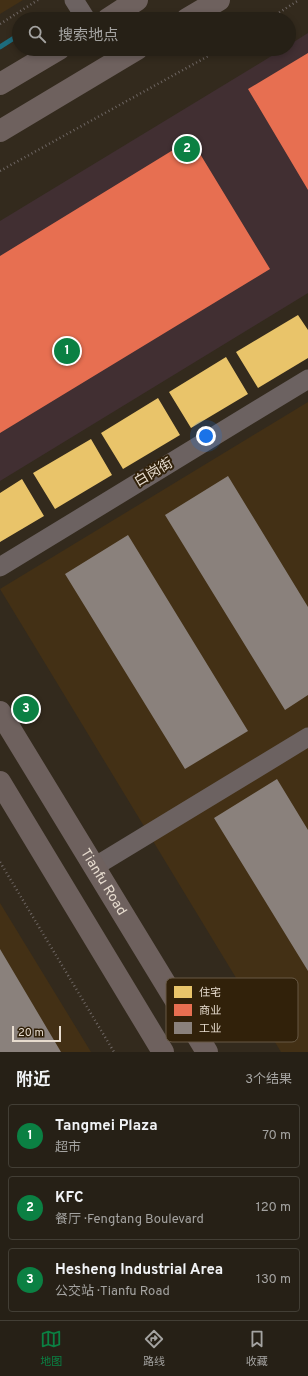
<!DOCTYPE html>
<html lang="zh">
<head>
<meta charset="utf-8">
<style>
	:root { --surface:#262016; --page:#2e281f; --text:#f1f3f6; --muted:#a4a3a1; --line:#423e35; --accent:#0b8043 }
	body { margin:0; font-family:Overpass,"Noto Sans SC",sans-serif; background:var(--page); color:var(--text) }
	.scale { position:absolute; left:12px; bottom:10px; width:49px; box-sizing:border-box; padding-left:4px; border:2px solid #e7dccf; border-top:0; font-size:11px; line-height:14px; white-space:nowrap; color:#e7dccf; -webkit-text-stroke:3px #31210a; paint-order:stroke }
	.you { position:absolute; left:206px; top:436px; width:14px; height:14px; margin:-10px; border:3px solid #fff; border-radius:50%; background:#1a73e8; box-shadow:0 0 0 6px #1a73e833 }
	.badge { display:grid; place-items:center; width:26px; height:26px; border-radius:50%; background:var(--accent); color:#fff; font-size:13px; font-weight:700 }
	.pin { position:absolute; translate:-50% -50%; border:2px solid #fff; box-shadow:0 1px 4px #0006 }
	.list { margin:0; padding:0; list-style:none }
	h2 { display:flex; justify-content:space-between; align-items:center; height:52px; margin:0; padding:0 16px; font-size:17px }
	h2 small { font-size:13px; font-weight:400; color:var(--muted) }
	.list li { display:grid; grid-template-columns:26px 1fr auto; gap:12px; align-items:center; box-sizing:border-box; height:64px; margin:0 8px 8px; padding:0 8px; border:1px solid var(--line); border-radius:4px }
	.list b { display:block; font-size:15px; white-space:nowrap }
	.list p { margin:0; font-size:13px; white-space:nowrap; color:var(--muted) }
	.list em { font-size:13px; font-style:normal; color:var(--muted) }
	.icon { flex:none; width:22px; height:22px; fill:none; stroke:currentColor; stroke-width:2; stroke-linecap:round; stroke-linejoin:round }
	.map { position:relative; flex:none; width:308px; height:1052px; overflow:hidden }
	.search { position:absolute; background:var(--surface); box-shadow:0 2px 6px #0003; left:12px; right:12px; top:12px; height:44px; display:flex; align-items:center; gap:10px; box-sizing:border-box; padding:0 14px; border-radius:22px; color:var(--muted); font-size:15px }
	.sheet { height:268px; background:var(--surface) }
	nav { display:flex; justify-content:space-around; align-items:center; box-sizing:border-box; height:56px; border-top:1px solid var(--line); background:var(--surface); font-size:11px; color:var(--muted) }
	nav a { display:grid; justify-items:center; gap:2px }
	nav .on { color:var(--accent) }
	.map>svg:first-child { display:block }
	.commercial { fill:#412f32 }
	.built { fill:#433015 }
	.homes { fill:#e9c46a }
	.shops { fill:#e76f51 }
	.industry { fill:#8a817c }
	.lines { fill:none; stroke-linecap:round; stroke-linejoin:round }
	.stream { stroke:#1d6c7d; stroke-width:5 }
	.path { stroke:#6e6663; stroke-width:2.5; stroke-dasharray:1 3; stroke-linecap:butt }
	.minor { stroke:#6c6261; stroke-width:19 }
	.major { stroke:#6e615e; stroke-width:22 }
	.labels { text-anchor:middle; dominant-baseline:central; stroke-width:4; stroke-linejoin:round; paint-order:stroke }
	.street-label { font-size:14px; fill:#e7dccf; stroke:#31210a }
	.key { fill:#31210a; stroke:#685945; stroke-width:1 }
	.key-label { font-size:11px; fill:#e7dccf }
</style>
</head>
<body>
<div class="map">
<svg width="308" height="1052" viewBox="0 0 308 1052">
	<rect width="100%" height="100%" fill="#332a1d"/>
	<path class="commercial" d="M 308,33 L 308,293 L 0,481 L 0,221 L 283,49 L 289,49 L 289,45 Z"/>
	<path class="built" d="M 0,0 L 23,0 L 0,14 Z
		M 308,402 L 308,1052 L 281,1052 L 0,589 Z
		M 0,903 L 91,1052 L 0,1052 Z"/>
	<path class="homes" d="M 298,315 L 308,330 L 308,358 L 258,388 L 236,352 Z
		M 226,357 L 248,394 L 191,428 L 169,392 Z
		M 158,398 L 180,435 L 123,469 L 101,433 Z
		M 91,439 L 112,475 L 55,509 L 33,473 Z
		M 22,479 L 44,516 L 0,542 L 0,493 Z"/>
	<path class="shops" d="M 308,53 L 308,190 L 248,89 Z
		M 191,139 L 270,269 L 0,433 L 0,256 Z"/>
	<path class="industry" d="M 228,476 L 308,607 L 308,695 L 285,710 L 165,515 Z
		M 128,535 L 248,731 L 185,769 L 65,574 Z
		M 277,779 L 308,830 L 308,971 L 214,818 Z
		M 0,949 L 61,1052 L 0,1052 Z"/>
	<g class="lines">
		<path class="stream" d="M 0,47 L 14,38"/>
		<path class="path" d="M 269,19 L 299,0
			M 0,24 L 38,0
			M 0,171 L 221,49
			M 0,862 L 114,1052"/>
		<path class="minor" d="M 74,0 L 86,19
			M 0,567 L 308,379
			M 94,867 L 308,737"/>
		<g class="major">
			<path d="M 108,19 L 137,0"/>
			<path d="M 187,19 L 219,0"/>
			<path d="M 0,84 L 59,49"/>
			<path d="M 0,131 L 137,49"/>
			<path id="s1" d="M 0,712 L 207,1052"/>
			<path d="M 0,782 L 163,1052"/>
		</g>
	</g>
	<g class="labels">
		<g class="street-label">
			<text transform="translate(154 473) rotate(-31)">白岗街</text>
			<text stroke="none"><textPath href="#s1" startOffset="199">Tianfu Road</textPath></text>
		</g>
	</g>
	<rect x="166" y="978" width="132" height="64" rx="6" class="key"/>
	<rect x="174" y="986" width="18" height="12" fill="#e9c46a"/>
	<rect x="174" y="1004" width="18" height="12" fill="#e76f51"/>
	<rect x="174" y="1022" width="18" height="12" fill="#8a817c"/>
	<g class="key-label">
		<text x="199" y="996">住宅</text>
		<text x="199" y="1014">商业</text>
		<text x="199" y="1032">工业</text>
	</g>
</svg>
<div class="scale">20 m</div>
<div class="you"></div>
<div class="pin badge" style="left:67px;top:351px">1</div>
<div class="pin badge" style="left:187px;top:149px">2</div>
<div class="pin badge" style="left:26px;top:709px">3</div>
<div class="search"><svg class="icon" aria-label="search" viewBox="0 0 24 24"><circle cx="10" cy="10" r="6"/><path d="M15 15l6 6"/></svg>搜索地点</div>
</div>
<section class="sheet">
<h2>附近<small>3个结果</small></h2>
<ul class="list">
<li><span class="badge">1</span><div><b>Tangmei Plaza</b><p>超市</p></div><em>70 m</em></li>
<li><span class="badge">2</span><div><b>KFC</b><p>餐厅 · Fengtang Boulevard</p></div><em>120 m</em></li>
<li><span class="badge">3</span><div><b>Hesheng Industrial Area</b><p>公交站 · Tianfu Road</p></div><em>130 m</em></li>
</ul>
</section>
<nav>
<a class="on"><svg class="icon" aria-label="map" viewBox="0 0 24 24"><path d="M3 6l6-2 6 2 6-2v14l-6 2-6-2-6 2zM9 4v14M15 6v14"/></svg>地图</a>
<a><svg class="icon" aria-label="directions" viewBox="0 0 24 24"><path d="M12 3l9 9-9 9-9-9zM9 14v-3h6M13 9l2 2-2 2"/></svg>路线</a>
<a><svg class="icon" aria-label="saved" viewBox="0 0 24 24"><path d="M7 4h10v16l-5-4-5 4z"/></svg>收藏</a>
</nav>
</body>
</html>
